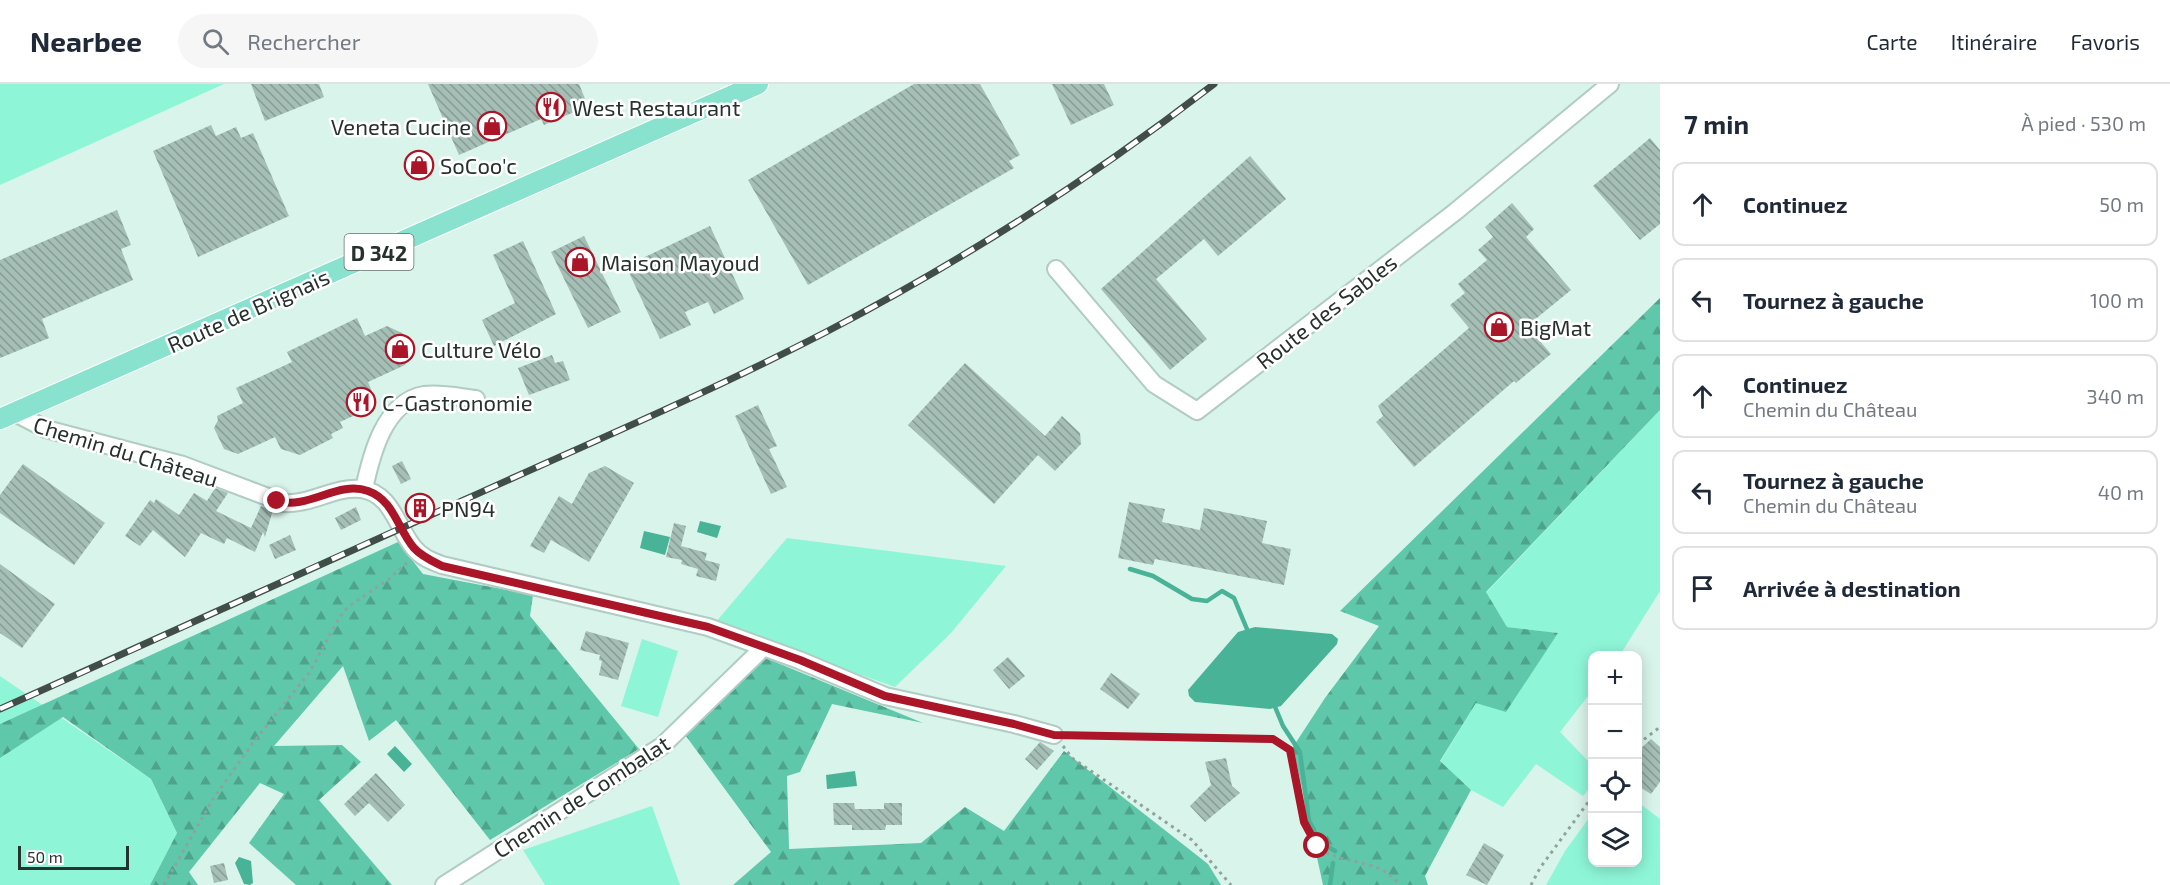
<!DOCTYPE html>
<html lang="fr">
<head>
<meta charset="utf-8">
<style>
	:root { --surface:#fff; --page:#f6f6f7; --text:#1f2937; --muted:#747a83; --line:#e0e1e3 }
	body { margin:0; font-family:"Exo 2",sans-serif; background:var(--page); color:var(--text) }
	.controls { position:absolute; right:18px; bottom:18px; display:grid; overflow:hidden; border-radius:12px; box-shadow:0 3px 15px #0003 }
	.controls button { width:54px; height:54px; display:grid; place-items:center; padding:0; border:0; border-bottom:2px solid var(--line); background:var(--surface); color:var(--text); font:30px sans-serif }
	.scale { position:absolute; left:18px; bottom:15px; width:111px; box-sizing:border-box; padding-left:6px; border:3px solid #27312e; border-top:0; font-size:16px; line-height:21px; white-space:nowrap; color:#27312e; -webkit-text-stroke:4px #fff; paint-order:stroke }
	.stop { position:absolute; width:18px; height:18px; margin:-14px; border:4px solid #aa1528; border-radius:50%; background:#fff }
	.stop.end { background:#aa1528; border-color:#fff; box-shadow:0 2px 6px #0008 }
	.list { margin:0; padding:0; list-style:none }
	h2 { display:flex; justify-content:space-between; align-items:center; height:78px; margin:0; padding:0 24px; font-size:26px }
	h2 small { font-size:20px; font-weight:400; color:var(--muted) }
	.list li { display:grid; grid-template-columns:39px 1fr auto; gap:18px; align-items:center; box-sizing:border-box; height:84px; margin:0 12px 12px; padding:0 12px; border:2px solid var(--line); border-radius:12px }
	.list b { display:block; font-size:22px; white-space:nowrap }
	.list p { margin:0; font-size:20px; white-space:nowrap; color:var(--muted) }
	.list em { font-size:20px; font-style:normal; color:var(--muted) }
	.icon { flex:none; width:33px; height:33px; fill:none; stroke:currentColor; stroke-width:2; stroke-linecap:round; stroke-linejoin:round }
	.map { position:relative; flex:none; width:1660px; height:801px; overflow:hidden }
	header { display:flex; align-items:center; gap:36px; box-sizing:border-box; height:84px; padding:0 30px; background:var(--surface); border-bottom:2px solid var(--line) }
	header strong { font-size:28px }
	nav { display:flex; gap:33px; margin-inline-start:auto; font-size:21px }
	.search { width:420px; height:54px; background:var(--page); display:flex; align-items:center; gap:15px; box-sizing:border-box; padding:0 21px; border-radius:33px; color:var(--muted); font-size:22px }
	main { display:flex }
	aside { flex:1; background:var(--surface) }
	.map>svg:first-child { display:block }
	.green { fill:#8ef6d7 }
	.forest { fill:url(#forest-firs) }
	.water { fill:#49b397 }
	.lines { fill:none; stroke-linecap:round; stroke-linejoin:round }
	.stream { stroke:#49b397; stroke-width:4.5 }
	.building { fill:url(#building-back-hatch) }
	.minor-casing { stroke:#b1ccc2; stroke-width:20 }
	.major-casing { stroke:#fff; stroke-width:22 }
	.path { stroke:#8fa39c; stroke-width:3; stroke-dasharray:3 4.5; stroke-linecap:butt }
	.minor { stroke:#fff; stroke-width:16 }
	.major { stroke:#89e2cd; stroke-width:20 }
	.rail-casing { stroke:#414d49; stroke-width:7 }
	.rail { stroke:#fff; stroke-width:4.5; stroke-dasharray:14; stroke-linecap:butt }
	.route { stroke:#aa1528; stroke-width:8 }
	.labels { text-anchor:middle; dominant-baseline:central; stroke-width:5; stroke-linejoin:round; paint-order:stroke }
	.shield { fill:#fff; stroke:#686f6d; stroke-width:1.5 }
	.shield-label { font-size:21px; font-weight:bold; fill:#27312e }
	.poi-label { font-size:22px; fill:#27312e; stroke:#fff; text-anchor:start }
	.street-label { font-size:22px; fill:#27312e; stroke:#fff }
</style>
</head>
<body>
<header>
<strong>Nearbee</strong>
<div class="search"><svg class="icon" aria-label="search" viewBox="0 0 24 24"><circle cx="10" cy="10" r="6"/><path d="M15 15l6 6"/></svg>Rechercher</div>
<nav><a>Carte</a><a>Itinéraire</a><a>Favoris</a></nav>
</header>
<main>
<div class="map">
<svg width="1660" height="801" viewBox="0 0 1660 801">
	<defs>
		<pattern id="forest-firs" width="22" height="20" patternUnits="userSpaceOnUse" patternTransform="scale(1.5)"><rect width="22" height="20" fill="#5fc8aa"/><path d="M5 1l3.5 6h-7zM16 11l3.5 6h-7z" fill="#4ea38b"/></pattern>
		<pattern id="building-back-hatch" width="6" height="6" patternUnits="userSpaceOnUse" patternTransform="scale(1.5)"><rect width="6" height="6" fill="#a5bfb6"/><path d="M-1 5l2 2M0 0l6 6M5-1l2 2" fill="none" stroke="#869c94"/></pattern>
	</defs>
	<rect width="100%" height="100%" fill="#d9f4ea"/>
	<path class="green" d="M 0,0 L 224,0 L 0,101 Z
		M 1660,326 L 1660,507 L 1620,571 L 1592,572 L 1592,607 L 1560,648 L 1592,681 L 1592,701 L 1583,712 L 1536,680 L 1503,723 L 1471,706 L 1440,678 L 1476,619 L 1557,549 L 1507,543 L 1486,509 Z
		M 787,454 L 1006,482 L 951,549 L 895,603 L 715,539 Z
		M 642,555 L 678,567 L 658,633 L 621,622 Z
		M 0,592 L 151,695 L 177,749 L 150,801 L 0,801 Z
		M 1638,718 L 1660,735 L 1660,801 L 1546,801 L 1565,767 L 1592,730 L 1592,778 L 1638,778 Z
		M 652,722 L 680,801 L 545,801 L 523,766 Z"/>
	<path class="forest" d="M 1660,214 L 1660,326 L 1486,508 L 1507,543 L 1558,549 L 1506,628 L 1476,619 L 1440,677 L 1471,706 L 1425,792 L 1428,801 L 1323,801 L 1293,663 L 1325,614 L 1379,542 L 1340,527 Z
		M 398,458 L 423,490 L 533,511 L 530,532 L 639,665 L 490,756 L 396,636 L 369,657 L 343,582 L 274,662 L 342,661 L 361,678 L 319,716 L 392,801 L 296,801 L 249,759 L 284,710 L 260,699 L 189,788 L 198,801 L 150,801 L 177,749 L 151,695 L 63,633 L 0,674 L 0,640 Z
		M 761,572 L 923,639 L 832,620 L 800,688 L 787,692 L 789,765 L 921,759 L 965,723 L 1004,747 L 1064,667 L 1208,780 L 1221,801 L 733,801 L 771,768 L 683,648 Z"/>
	<path class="water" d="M 700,437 L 721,442 L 717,454 L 697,448 Z
		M 644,447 L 670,453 L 665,471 L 640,464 Z
		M 1255,543 L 1332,550 L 1338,555 L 1337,560 L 1281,622 L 1270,625 L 1195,618 L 1189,612 L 1188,606 L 1238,548 Z
		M 395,662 L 412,680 L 404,688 L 387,670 Z
		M 855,687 L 857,702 L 827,705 L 826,691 Z
		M 239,773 L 251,777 L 253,799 L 250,801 L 244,800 L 235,779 Z"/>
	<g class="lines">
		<path class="stream" d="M 1130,485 L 1153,492 L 1192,515 L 1207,517 L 1222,507 L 1234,514 L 1249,550
			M 1273,618 L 1283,642 L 1300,668 L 1309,737 L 1320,758 L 1335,767
			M 1330,801 L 1333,779"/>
	</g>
	<path class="building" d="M 251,0 L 319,0 L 324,13 L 265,37 Z
		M 428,0 L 579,0 L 588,22 L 544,41 L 541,35 L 459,71 Z
		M 914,0 L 980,0 L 1020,71 L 1009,77 L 1014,84 L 808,201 L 748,96 Z
		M 1052,0 L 1104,0 L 1114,21 L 1071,41 Z
		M 211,41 L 216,52 L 236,43 L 241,54 L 253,49 L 289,132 L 198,173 L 153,67 Z
		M 1650,54 L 1660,66 L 1660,140 L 1640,156 L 1593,102 Z
		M 1250,72 L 1286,115 L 1218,172 L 1204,155 L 1156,195 L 1207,255 L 1170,286 L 1101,205 Z
		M 1512,119 L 1534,145 L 1526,153 L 1571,206 L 1527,242 L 1551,270 L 1516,299 L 1514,297 L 1414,383 L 1376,338 L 1383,332 L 1378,322 L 1469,244 L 1450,221 L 1465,209 L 1458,200 L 1487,176 L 1478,166 L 1493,153 L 1485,143 Z
		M 117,126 L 131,161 L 121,165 L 133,196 L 42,235 L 49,254 L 0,274 L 0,176 Z
		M 710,142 L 744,215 L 714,230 L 708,218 L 685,228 L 691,241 L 660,255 L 626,182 Z
		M 584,152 L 621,228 L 588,244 L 551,168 Z
		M 523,157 L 556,230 L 494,262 L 482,236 L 515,219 L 493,171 Z
		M 357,234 L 365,252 L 387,242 L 402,249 L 410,268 L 405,281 L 368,298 L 373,310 L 366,326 L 340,338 L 343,344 L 331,350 L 333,354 L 300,371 L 281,365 L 275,353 L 238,370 L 224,365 L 214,344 L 218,336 L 217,332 L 243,319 L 236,304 L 292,278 L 287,268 Z
		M 552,271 L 555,279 L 563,277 L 570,296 L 529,311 L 518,284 Z
		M 965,279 L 1045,352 L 1062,332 L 1080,349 L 1081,360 L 1055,387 L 1038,371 L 994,420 L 908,341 Z
		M 758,321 L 777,362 L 769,365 L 787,403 L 771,410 L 735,332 Z
		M 402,377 L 411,395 L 401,400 L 392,382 Z
		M 23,380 L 105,439 L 74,481 L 0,429 L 0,411 Z
		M 605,382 L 634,399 L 589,478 L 551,456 L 544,469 L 530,462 L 559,412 L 572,420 L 589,389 Z
		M 215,404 L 228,409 L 216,427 L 251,444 L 261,422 L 273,426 L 265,453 L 263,448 L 255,468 L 227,454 L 224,460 L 201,449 L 185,473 L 153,446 L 140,462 L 125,452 L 150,416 L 154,419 L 156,415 L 179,431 L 194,409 L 207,417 Z
		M 1129,418 L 1165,425 L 1162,438 L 1200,446 L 1204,424 L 1267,437 L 1262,459 L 1291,465 L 1284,501 L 1155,475 L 1153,481 L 1118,474 Z
		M 356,423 L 361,436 L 341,446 L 335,434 Z
		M 674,439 L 686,442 L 681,462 L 707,469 L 705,476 L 720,480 L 716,497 L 696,492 L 698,485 L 681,480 L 682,476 L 666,473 Z
		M 290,451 L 296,466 L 275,475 L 269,461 Z
		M 0,480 L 55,520 L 22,564 L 0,549 Z
		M 586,547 L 629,559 L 618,596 L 599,591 L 602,577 L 599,576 L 600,571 L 580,566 Z
		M 1008,573 L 1025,592 L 1009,605 L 993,586 Z
		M 1111,589 L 1140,610 L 1128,625 L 1100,605 Z
		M 1651,655 L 1660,663 L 1660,698 L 1651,710 L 1638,702 L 1638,667 Z
		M 1040,658 L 1054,667 L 1037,686 L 1025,675 Z
		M 1226,674 L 1232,702 L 1240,709 L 1205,738 L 1190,722 L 1211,701 L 1205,678 Z
		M 376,689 L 405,721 L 388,738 L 369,719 L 355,732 L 344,720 Z
		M 833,719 L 854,719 L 855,725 L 884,725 L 884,719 L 902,719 L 902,741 L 886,741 L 885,746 L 852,746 L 852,741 L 834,741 Z
		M 1484,759 L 1504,771 L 1487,801 L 1466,791 Z
		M 224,779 L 228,796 L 214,799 L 210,782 Z"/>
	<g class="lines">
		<g class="minor-casing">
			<path id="minor" d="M 1056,185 L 1154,300 L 1197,327 L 1455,128 L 1610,0
				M 15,329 L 46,345 L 183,381 L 284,419 C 311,421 335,402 361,405 C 392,409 397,444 414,464 C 421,473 432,477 442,481 L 708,543 L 799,576 L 885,612 L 1014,640 L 1054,651
				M 364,405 C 371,372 384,318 424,311 C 441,309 459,313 476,315
				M 444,801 L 662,662 L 763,564"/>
		</g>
		<g class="major-casing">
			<path id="major" d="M 0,335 L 758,0"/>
		</g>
		<path class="path" d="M 1068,651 L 1273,655 L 1290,666 C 1295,691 1299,746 1318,763 C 1343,783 1378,772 1400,801
			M 1638,660 L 1660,643
			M 1063,662 L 1072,674 L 1192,756 L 1231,801
			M 164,801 L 213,715 L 252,660 L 309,589 L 339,534 L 348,523 L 389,495 L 408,478
			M 1531,801 L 1540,784 L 1592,713"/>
		<use href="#minor" class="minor"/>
		<use href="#major" class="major"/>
		<g class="rail-casing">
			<path id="rail" d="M 0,625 C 155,556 309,485 464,416 C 585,361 708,309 826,248 C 962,177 1092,94 1214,0"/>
		</g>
		<use href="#rail" class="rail"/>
	</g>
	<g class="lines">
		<path class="route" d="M 277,417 C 309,426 338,396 368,407 C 394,416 398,446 414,464 C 421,472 432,477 442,482 L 708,543 L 800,576 L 885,612 L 1014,640 L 1054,651 L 1273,655 L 1290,666 L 1304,738 L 1317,762"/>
	</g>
	<defs>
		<g id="restaurant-ring" transform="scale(1.5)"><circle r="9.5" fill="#fff" stroke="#aa1528" stroke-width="1.5"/><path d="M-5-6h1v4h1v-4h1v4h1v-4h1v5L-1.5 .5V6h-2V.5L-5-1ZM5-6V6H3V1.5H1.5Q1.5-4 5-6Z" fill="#aa1528"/></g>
		<g id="shop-ring" transform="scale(1.5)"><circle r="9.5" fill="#fff" stroke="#aa1528" stroke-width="1.5"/><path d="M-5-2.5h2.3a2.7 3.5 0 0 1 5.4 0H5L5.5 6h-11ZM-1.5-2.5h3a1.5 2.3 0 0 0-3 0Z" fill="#aa1528"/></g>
		<g id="building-ring" transform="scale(1.5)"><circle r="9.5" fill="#fff" stroke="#aa1528" stroke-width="1.5"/><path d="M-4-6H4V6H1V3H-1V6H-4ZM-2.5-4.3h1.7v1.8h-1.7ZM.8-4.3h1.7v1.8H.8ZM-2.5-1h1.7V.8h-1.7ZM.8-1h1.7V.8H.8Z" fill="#aa1528"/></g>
	</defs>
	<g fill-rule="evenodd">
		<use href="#restaurant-ring" x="551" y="23"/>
		<use href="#shop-ring" x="492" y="42"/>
		<use href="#shop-ring" x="419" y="81"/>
		<use href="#shop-ring" x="580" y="178"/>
		<use href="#shop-ring" x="1499" y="243"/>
		<use href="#shop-ring" x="400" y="265"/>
		<use href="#restaurant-ring" x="361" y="318"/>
		<use href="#building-ring" x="420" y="424"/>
	</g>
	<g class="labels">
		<rect class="shield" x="344.5" y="150" width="69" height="36" rx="4.5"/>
		<g class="shield-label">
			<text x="379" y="168">D 342</text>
		</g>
		<g class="poi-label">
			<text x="572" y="23">West Restaurant</text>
			<text x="471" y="42" text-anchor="end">Veneta Cucine</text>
			<text x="440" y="81">SoCoo'c</text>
			<text x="601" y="178">Maison Mayoud</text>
			<text x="1520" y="243">BigMat</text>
			<text x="421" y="265">Culture Vélo</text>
			<text x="382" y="318">C-Gastronomie</text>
			<text x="441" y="424">PN94</text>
		</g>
		<g class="street-label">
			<text transform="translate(248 226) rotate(-24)">Route de Brignais</text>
			<text transform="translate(1326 227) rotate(-38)">Route des Sables</text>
			<text transform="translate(126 367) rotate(17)">Chemin du Château</text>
			<text transform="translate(581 712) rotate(-33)">Chemin de Combalat</text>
		</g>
	</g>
</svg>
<div class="controls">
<button>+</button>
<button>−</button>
<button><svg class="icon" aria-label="locate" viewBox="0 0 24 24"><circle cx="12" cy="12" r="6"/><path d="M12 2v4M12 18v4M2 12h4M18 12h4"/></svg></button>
<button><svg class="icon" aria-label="layers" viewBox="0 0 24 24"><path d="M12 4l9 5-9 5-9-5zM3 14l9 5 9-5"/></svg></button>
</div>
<div class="scale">50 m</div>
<div class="stop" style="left:1317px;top:762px"></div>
<div class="stop end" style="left:277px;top:417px"></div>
</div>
<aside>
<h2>7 min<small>À pied · 530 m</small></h2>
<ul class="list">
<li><svg class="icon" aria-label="ahead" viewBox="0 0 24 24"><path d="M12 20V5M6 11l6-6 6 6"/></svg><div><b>Continuez</b></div><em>50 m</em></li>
<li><svg class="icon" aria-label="left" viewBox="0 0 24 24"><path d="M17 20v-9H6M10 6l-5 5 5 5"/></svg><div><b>Tournez à gauche</b></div><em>100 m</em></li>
<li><svg class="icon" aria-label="ahead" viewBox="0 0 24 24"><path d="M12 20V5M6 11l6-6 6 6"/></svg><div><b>Continuez</b><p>Chemin du Château</p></div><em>340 m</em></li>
<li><svg class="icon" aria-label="left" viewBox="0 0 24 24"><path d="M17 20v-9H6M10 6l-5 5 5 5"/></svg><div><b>Tournez à gauche</b><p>Chemin du Château</p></div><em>40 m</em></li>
<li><svg class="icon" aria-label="arrive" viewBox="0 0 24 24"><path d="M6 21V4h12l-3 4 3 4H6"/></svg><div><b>Arrivée à destination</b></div></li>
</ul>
</aside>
</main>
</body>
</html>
